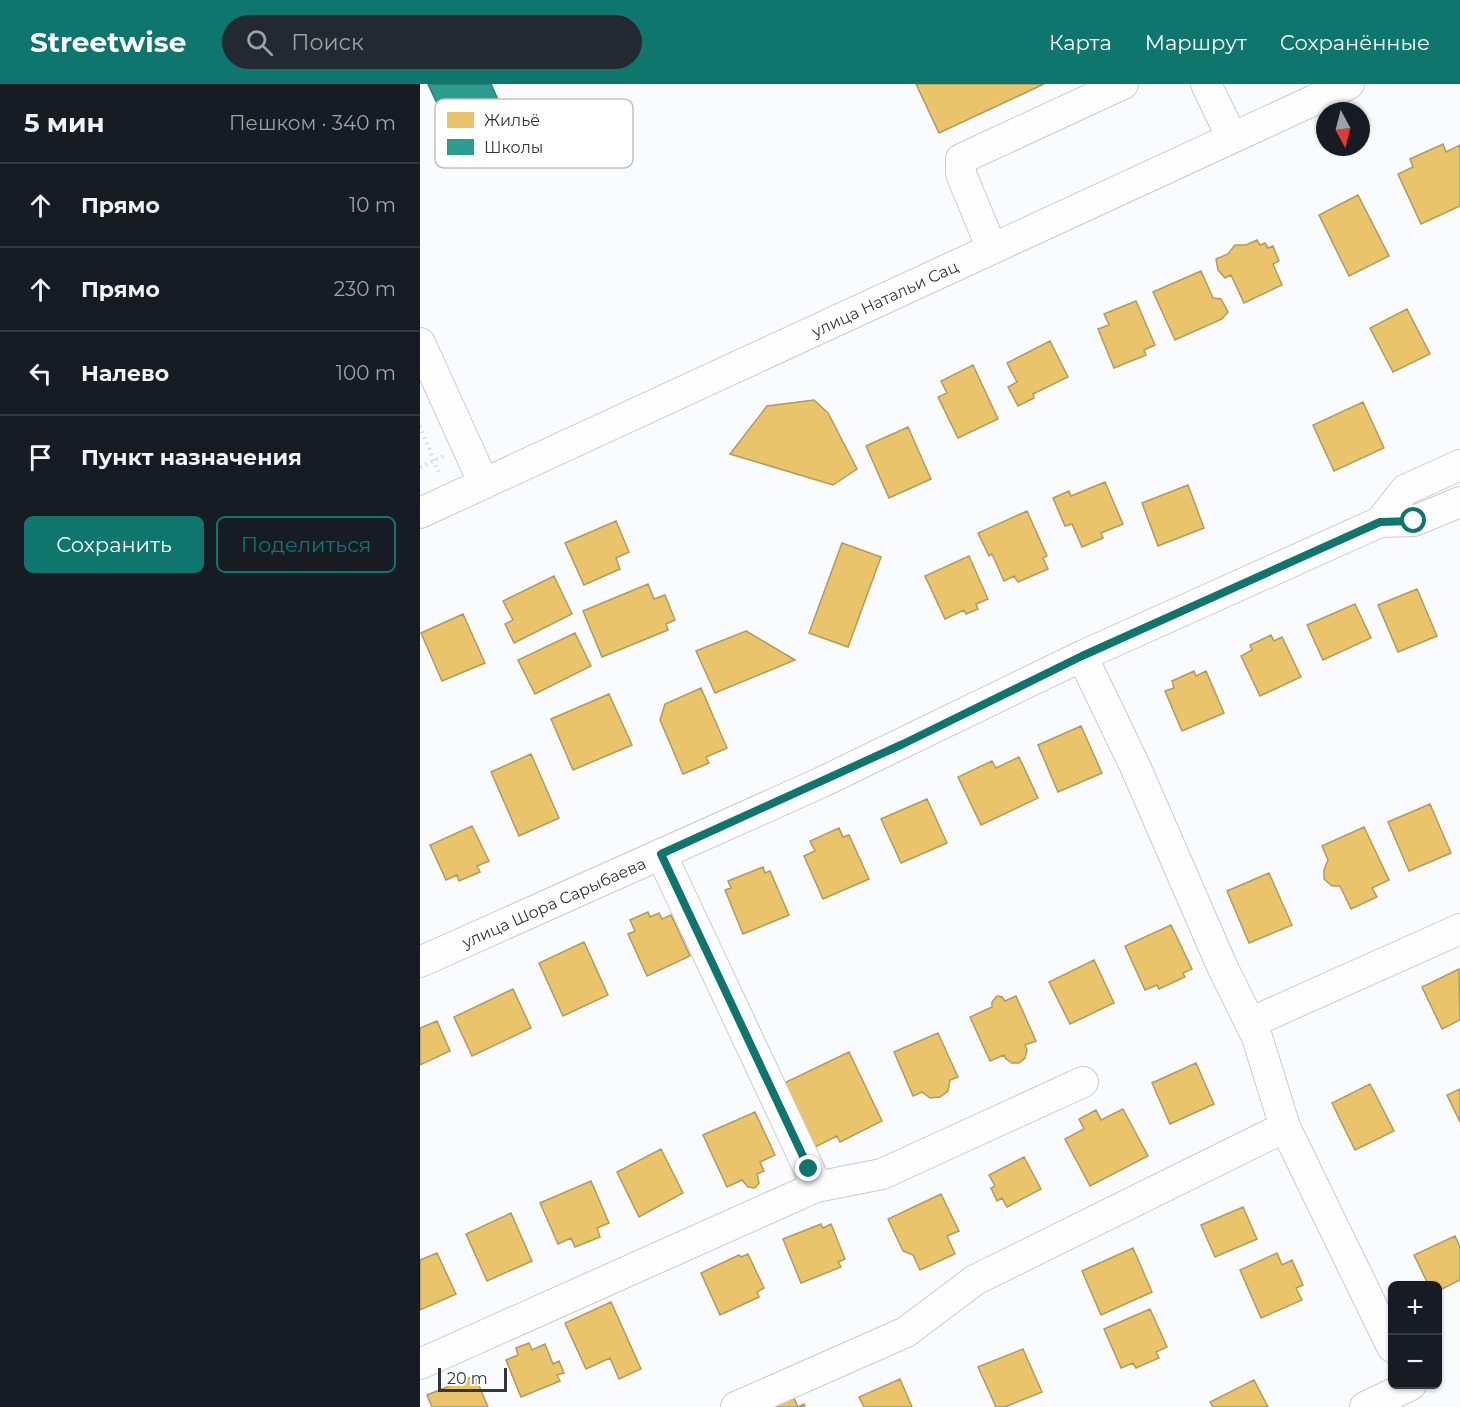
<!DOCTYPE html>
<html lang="ru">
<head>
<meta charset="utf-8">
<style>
	:root { --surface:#171b24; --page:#242831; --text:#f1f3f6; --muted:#9ea1a6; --line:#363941; --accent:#0f766e }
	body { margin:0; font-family:Montserrat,sans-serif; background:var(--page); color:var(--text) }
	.controls { position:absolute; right:18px; bottom:18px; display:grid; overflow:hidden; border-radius:9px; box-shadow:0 2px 4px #0004 }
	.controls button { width:54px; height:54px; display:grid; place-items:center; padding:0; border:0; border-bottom:2px solid var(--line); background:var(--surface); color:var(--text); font:30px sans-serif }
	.compass { position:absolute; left:896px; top:18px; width:54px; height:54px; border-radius:50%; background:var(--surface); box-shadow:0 2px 4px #0004; rotate:173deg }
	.scale { position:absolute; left:18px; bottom:15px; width:69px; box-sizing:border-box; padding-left:6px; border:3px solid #343537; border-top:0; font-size:16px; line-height:21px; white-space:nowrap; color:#343537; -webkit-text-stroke:4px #fff; paint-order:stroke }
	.stop { position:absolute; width:18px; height:18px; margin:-14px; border:4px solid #0f766e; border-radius:50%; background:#fff }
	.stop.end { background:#0f766e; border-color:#fff; box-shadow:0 2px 6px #0008 }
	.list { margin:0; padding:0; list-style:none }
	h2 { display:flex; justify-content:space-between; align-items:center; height:78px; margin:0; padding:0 24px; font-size:26px }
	h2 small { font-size:20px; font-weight:400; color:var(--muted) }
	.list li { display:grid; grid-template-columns:39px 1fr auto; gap:18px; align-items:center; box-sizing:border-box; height:84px; padding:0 24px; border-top:2px solid var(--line) }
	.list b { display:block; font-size:22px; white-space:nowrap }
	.list em { font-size:20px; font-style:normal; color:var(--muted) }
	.actions { display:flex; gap:12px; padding:18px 24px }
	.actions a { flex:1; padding:14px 0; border:2px solid var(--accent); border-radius:9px; text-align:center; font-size:21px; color:var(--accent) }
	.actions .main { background:var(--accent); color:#fff }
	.icon { flex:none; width:33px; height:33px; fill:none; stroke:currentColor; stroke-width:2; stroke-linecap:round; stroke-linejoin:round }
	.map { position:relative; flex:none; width:1040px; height:1323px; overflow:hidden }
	header { display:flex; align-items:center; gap:36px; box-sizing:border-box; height:84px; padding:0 30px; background:var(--accent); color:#fff }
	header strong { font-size:28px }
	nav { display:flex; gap:33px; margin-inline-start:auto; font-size:21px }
	.search { width:420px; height:54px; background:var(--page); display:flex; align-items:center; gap:15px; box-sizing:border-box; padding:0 21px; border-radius:33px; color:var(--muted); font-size:22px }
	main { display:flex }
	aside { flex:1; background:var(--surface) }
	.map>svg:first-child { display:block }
	.homes { fill:#e9c46a; stroke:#b3995b; stroke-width:1.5 }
	.schools { fill:#2a9d8f; stroke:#2d7e75; stroke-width:1.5 }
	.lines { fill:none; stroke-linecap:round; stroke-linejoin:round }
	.minor-casing { stroke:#cacbce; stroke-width:32 }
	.path { stroke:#d9d9d9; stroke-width:4; stroke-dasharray:1.5 4.5; stroke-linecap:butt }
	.minor { stroke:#fefeff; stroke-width:30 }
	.route { stroke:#0f766e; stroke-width:8 }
	.labels { text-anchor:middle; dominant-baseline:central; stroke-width:6; stroke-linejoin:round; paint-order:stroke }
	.street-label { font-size:16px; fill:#343537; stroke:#fff }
	.key { fill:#fff; stroke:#c2c2c3; stroke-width:1.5 }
	.key-label { font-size:16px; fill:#343537 }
</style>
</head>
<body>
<header>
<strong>Streetwise</strong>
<div class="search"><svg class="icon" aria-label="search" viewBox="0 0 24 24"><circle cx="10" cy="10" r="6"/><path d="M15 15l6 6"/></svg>Поиск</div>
<nav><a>Карта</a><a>Маршрут</a><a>Сохранённые</a></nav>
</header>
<main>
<aside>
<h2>5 мин<small>Пешком · 340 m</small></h2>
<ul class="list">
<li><svg class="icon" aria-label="ahead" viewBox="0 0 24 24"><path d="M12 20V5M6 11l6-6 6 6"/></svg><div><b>Прямо</b></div><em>10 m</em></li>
<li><svg class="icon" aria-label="ahead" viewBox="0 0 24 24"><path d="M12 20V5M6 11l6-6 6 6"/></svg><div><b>Прямо</b></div><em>230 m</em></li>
<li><svg class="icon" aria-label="left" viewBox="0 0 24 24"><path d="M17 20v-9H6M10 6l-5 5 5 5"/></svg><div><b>Налево</b></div><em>100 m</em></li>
<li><svg class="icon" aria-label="arrive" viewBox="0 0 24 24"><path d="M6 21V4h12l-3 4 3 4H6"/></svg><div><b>Пункт назначения</b></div></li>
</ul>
<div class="actions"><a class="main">Сохранить</a><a>Поделиться</a></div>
</aside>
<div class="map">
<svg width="1040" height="1323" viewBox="0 0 1040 1323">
	<rect width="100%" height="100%" fill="#fafbfe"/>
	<path class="homes" d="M 496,0 L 624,0 L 519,49 Z
		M 1023,60 L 1026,68 L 1040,61 L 1040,122 L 1001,140 L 978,90 L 993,83 L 990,75 Z
		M 938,111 L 969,172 L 929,192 L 899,131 Z
		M 837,156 L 840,161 L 845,159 L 848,164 L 853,162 L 859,177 L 853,180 L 862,201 L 824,219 L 811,191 L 805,194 L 798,186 L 796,175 L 808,170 L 815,161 L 826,161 Z
		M 781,187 L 793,214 L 801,215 L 808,228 L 802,235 L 755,256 L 733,208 Z
		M 716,217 L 735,261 L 724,266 L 726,271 L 694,284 L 678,245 L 689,241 L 684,230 Z
		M 987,225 L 1010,270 L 973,288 L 950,244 Z
		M 630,257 L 648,293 L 613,310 L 614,314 L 598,322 L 588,303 L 597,298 L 587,279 Z
		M 553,281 L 578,335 L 538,354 L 518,313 L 527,309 L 521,297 Z
		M 394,316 L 408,329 L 437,385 L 413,401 L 310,370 L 347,322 Z
		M 943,318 L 964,364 L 914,387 L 893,341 Z
		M 488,343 L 511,395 L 469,414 L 446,362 Z
		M 685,398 L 703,440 L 681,449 L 683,454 L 662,463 L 652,440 L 645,442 L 633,414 L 649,407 L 651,412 Z
		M 768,401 L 784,444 L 738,462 L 722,419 Z
		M 607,427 L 627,472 L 623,474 L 628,485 L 598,498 L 594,492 L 584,497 L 572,470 L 569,472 L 558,449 Z
		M 196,437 L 209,468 L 196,474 L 200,485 L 164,501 L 145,459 Z
		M 422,459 L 461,473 L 428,563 L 389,549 Z
		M 549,472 L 568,515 L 556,520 L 558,525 L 546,530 L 544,526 L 525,535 L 505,492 Z
		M 134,492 L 152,530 L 94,559 L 85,540 L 93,536 L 83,517 Z
		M 228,500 L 234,515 L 245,511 L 255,536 L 246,540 L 248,546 L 182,573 L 163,527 Z
		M 997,505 L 1017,552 L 978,568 L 958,521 Z
		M 935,520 L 951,554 L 903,576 L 887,541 Z
		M 43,530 L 65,579 L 22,597 L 1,549 Z
		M 326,547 L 375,576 L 295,609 L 276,567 Z
		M 155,549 L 171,582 L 115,610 L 98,576 Z
		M 851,551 L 854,557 L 862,553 L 881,593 L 840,612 L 821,572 L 832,566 L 830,561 Z
		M 774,587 L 776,592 L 786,587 L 804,629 L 762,647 L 745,607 L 754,604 L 752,597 Z
		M 281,604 L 307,664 L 286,673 L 289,679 L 263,690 L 240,636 L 245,620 Z
		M 189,610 L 212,661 L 153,686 L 131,635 Z
		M 661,642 L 682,689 L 638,708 L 618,661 Z
		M 111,670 L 139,734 L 99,752 L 71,688 Z
		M 599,673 L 618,714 L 561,741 L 538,693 L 572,677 L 576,684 Z
		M 507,715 L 527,759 L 481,779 L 461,735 Z
		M 1010,720 L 1031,769 L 989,787 L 968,738 Z
		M 52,742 L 69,777 L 57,782 L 60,788 L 39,797 L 37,791 L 26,796 L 10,761 Z
		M 944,743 L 969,796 L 952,804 L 957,813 L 931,825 L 920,802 L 912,802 L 904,795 L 904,786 L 908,776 L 902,762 Z
		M 419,744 L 423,753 L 429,751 L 449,795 L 403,815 L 384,772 L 395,767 L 390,757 Z
		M 343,783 L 345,789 L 350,787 L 369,831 L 323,850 L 305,806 L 311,804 L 308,797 Z
		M 849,789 L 872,841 L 829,859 L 807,807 Z
		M 228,828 L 230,833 L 239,829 L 242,835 L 251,831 L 270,872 L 227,892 L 208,850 L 215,847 L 210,836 Z
		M 751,841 L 772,885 L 763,889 L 765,893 L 739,905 L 737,901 L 725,906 L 705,862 Z
		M 164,858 L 188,911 L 143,932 L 119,879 Z
		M 674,876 L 694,919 L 650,940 L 629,898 Z
		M 1039,885 L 1040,936 L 1022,945 L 1002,903 Z
		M 93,905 L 111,944 L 52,972 L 34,933 Z
		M 577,912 L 582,913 L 585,917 L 596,912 L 616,957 L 605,961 L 607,966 L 605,974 L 599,979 L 592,979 L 586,975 L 584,971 L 570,977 L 550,933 L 572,923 L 572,918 Z
		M 17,937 L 30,967 L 0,981 L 0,944 Z
		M 518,949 L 538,993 L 530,996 L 528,1007 L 520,1013 L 510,1014 L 502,1008 L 493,1012 L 474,968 Z
		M 429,968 L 462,1037 L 420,1058 L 417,1052 L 395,1063 L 364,999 Z
		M 776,979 L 794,1020 L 750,1040 L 732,999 Z
		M 950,1000 L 974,1047 L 935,1066 L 912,1019 Z
		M 1040,1005 L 1040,1038 L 1027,1011 Z
		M 703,1025 L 728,1072 L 670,1102 L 645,1055 L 664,1045 L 659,1035 L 676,1026 L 681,1036 Z
		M 335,1028 L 355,1071 L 340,1078 L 344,1087 L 337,1090 L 339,1099 L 335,1104 L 328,1103 L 322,1096 L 307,1103 L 283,1051 Z
		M 241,1065 L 263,1109 L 219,1133 L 197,1088 Z
		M 604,1073 L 621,1105 L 587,1123 L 582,1114 L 577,1117 L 571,1104 L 575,1102 L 569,1091 Z
		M 171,1097 L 189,1139 L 177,1144 L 180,1153 L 155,1163 L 151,1154 L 138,1160 L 120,1119 Z
		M 521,1110 L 539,1147 L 527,1152 L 535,1170 L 500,1186 L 493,1171 L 483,1167 L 468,1135 Z
		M 823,1123 L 837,1155 L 795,1173 L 781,1141 Z
		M 91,1129 L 112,1177 L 67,1197 L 46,1150 Z
		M 401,1140 L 403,1144 L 411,1140 L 425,1175 L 418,1178 L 421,1183 L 381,1199 L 363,1155 Z
		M 1035,1152 L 1040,1163 L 1040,1196 L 1018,1207 L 1018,1202 L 1009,1202 L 994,1171 Z
		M 713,1164 L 732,1208 L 681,1231 L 662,1187 Z
		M 17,1169 L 36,1210 L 0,1226 L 0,1176 Z
		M 857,1169 L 862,1181 L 872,1176 L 883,1201 L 876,1204 L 882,1216 L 841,1234 L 820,1186 Z
		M 328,1170 L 344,1204 L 337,1208 L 339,1213 L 300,1231 L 281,1189 L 319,1171 L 321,1173 Z
		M 191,1218 L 221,1285 L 199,1295 L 190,1274 L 166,1285 L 145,1239 Z
		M 730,1225 L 747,1263 L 736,1268 L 739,1274 L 716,1284 L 713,1279 L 701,1284 L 684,1245 Z
		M 109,1259 L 112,1266 L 125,1260 L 133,1280 L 139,1277 L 144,1289 L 137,1291 L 140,1297 L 101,1313 L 86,1276 L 98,1271 L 96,1264 Z
		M 603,1265 L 622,1308 L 585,1323 L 576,1323 L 558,1283 Z
		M 55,1292 L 68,1323 L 12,1323 L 7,1311 Z
		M 480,1295 L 492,1323 L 444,1323 L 439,1313 Z
		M 834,1296 L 848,1323 L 793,1323 L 790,1318 Z
		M 373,1312 L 378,1323 L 384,1320 L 385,1323 L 348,1323 Z"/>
	<path class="schools" d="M 8,0 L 71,0 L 79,18 L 27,41 Z"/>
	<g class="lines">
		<g class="minor-casing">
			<path id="minor" d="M 786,0 L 812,54
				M 572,165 L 541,90 L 541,75 L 703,0
				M 0,259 L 64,400
				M 0,429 L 929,0
				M 960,438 L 994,437 L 1040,418
				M 662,572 L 715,682 L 802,882 L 837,953 L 865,1043 L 972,1263
				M 241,770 L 389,1085 L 396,1103
				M 0,878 L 400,699 L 662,572 L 960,438 L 985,406 L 1040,381
				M 830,939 L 1040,845
				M 0,1280 L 396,1103 L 462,1090 L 663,998
				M 316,1323 L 486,1248 L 555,1196 L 865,1043
				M 945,1323 L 991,1301"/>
		</g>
		<path class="path" d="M 0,342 L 20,392
			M 0,383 L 24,372"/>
		<use href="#minor" class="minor"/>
	</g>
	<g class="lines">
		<path class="route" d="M 389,1085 L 241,770 L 483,660 L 662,572 L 960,438 L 994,437"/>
	</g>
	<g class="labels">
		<g class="street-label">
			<text transform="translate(465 215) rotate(-25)">улица Натальи Сац</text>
			<text transform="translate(134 819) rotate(-24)">улица Шора Сарыбаева</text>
		</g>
	</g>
	<rect x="15" y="15" width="198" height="69" rx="9" class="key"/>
	<rect x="27" y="28" width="27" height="16" fill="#e9c46a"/>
	<rect x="27" y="55" width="27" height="16" fill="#2a9d8f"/>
	<g class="key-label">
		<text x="64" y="42">Жильё</text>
		<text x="64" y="69">Школы</text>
	</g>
</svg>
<div class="controls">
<button>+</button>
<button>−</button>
</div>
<svg class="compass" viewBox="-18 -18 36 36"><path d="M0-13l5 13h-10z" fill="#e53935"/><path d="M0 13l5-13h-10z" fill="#9ea1a6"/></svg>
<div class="scale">20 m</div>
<div class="stop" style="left:994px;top:437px"></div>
<div class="stop end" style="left:389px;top:1085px"></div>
</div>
</main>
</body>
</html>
